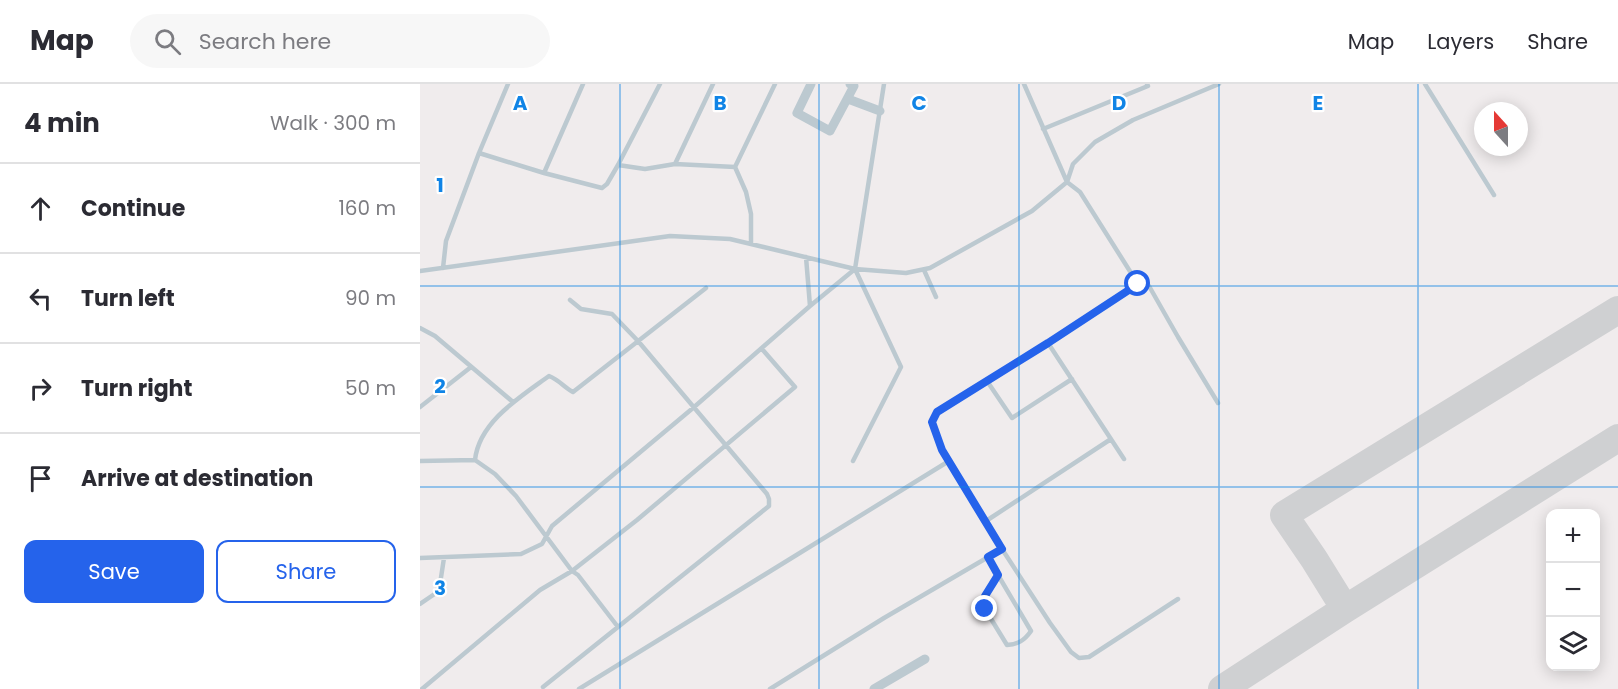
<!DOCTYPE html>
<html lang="en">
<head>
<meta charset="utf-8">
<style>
	:root { --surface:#fff; --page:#f7f7f7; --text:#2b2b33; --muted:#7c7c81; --line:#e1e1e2; --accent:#2563eb }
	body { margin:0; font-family:Poppins,sans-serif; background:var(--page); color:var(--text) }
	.controls { position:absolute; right:18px; bottom:18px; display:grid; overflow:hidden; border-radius:12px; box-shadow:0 3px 15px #0003 }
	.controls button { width:54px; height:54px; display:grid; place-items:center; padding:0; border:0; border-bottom:2px solid var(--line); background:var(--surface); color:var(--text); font:30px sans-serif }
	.compass { position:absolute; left:1054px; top:18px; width:54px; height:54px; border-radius:50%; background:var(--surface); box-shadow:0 3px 15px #0003; rotate:339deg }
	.stop { position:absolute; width:18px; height:18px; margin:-14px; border:4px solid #2563eb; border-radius:50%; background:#fff }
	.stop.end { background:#2563eb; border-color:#fff; box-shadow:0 2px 6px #0008 }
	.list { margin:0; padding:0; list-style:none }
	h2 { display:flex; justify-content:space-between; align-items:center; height:78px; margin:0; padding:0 24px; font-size:26px }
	h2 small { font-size:20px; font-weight:400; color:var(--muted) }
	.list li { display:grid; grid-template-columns:39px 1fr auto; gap:18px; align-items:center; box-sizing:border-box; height:90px; padding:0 24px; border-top:2px solid var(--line) }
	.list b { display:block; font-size:22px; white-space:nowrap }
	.list em { font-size:20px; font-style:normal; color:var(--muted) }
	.actions { display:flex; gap:12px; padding:18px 24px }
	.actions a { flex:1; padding:14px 0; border:2px solid var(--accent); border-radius:12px; text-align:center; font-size:21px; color:var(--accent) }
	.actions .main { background:var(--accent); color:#fff }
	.icon { flex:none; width:33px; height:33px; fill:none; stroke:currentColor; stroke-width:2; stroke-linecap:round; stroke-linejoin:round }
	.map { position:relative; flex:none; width:1198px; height:605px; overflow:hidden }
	header { display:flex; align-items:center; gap:36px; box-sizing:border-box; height:84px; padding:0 30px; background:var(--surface); border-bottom:2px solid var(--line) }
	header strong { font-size:28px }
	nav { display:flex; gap:33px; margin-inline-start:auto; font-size:21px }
	.search { width:420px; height:54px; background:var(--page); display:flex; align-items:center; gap:15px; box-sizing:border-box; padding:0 21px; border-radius:33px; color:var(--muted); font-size:22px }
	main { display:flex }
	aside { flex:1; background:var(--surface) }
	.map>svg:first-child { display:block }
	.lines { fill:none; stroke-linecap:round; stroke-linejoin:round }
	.taxiway { stroke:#cfd0d2; stroke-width:28 }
	.lane { stroke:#bcc9d0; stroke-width:4.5 }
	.street { stroke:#bcc9d0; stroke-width:9 }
	.route { stroke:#2563eb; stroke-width:8 }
	.grid { fill:none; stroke:#1084e6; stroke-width:1.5; stroke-opacity:0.55 }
	.grid-label { font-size:20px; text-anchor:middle; font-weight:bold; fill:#1084e6; stroke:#fff; stroke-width:4.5; stroke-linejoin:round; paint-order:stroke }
</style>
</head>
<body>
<header>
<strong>Map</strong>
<div class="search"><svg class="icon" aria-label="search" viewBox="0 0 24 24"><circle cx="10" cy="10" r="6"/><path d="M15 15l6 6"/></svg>Search here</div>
<nav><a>Map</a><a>Layers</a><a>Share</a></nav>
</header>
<main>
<aside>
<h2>4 min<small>Walk · 300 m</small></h2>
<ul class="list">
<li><svg class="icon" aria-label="ahead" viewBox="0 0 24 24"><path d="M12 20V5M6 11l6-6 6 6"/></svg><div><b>Continue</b></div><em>160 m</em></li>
<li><svg class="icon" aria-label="left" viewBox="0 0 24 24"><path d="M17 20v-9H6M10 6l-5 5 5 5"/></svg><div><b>Turn left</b></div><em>90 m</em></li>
<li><svg class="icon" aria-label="right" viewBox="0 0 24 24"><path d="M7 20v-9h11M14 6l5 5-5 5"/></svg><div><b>Turn right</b></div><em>50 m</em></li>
<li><svg class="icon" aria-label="arrive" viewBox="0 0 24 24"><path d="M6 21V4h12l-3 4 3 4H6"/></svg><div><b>Arrive at destination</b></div></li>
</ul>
<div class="actions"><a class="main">Save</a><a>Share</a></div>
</aside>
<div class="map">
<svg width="1198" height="605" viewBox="0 0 1198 605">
	<rect width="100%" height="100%" fill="#f0eced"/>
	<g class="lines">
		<path class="taxiway" d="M 925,525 L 894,475 L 864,431 L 1198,226
			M 802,605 L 925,525 L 1198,354"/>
		<path class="lane" d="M 1005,0 L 1074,111
			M 623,45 L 728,2 L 727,0
			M 59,69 L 124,89 L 182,104 L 187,100 L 198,81 L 240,0
			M 255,80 L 293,0
			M 198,81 L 225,85 L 255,80 L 315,83 L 326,108 L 331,130 L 331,159
			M 315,83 L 355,0
			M 124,89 L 163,0
			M 386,173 L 390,222
			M 23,184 L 26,157 L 59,69 L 88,0
			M 504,186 L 516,213
			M 0,187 L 250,152 L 310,155 L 435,185 L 486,189 L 510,184 L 612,127 L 647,98 L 653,80 L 675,58 L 713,36 L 799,0
			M 718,200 L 729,202 L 758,253 L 798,319
			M 0,244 L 15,252 L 93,318
			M 628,259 L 704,375
			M 567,297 L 592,334 L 652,295
			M 0,323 L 51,283
			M 55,376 C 59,338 100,313 129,292 C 139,296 144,303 153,308 L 286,204
			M 0,377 L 55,376 L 75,390 L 96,412 L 152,487 L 158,491 L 198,543
			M 433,377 L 481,283 L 435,185
			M 566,437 L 691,355
			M 582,465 L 630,539 L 651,568 L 659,574 L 669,573 L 758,515
			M 568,473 L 578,491 L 565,512 L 565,525 L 587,561 C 598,560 604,557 611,547 L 578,491
			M 0,474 L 101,470 L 122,460 L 132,442 L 273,324 L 390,222 L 435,185 L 464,0
			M 0,520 L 16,509 L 20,500 L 24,474
			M 123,603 L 349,422 L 349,415 L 347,410 L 218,257 L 192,230 L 161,225 L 150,216
			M 2,605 L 120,506 L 152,487 L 217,436 L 375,303 L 342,265
			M 159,605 L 529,377
			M 350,605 L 464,534 L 582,465 L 522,365 L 511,338 L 517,328 L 628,259 L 718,200 L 660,108 L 647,98 L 604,0"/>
		<path class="street" d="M 391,0 L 377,29 L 410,47 L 434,2 L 430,0
			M 428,15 L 460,27
			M 454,605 L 505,575"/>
	</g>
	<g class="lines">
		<path class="route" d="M 565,525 L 565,512 L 578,491 L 568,473 L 582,465 L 522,366 L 512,338 L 517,328 L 628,259 L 718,200"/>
	</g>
	<path class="grid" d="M 200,0 L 200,605M 399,0 L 399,605M 599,0 L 599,605M 799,0 L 799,605M 998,0 L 998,605M 0,202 L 1198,202M 0,403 L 1198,403"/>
	<g class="grid-label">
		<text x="100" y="26">A</text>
		<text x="300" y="26">B</text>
		<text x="499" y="26">C</text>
		<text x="699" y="26">D</text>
		<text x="898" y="26">E</text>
		<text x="20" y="108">1</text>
		<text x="20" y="309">2</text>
		<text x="20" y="511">3</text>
	</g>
</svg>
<div class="controls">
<button>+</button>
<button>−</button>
<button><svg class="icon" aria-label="layers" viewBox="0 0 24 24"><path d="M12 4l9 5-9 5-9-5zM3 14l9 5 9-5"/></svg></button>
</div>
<svg class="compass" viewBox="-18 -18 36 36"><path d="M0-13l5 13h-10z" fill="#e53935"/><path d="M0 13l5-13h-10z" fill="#7c7c81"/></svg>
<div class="stop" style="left:718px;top:200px"></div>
<div class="stop end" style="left:565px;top:525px"></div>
</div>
</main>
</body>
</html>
